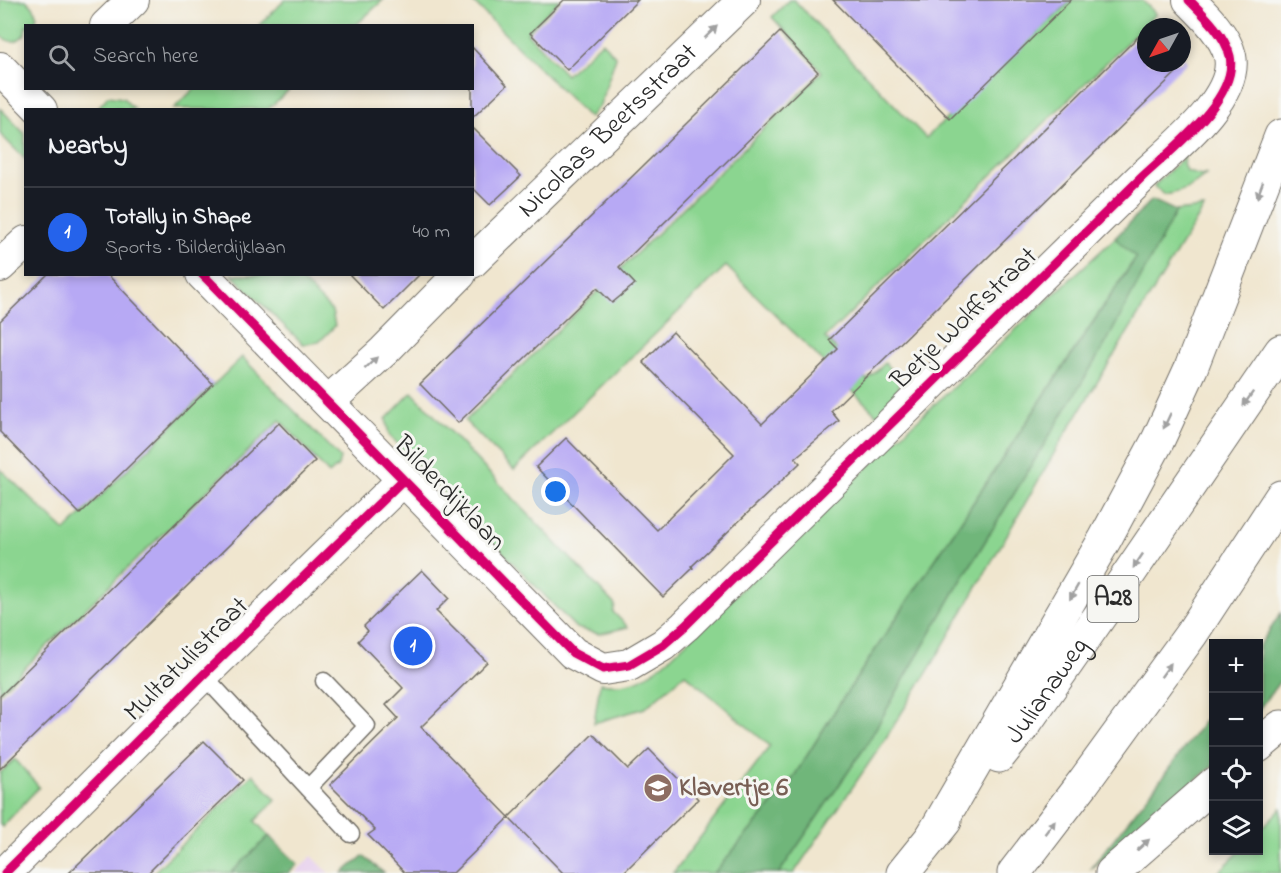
<!DOCTYPE html>
<html lang="en">
<head>
<meta charset="utf-8">
<style>
	:root { --surface:#171b24; --page:#242831; --text:#f1f3f6; --muted:#9ea1a6; --line:#363941; --accent:#2563eb }
	body { margin:0; font-family:"Indie Flower",sans-serif; background:var(--page); color:var(--text) }
	.controls { position:absolute; right:18px; bottom:18px; display:grid; overflow:hidden; border-radius:0px; box-shadow:0 3px 9px #0003 }
	.controls button { width:54px; height:54px; display:grid; place-items:center; padding:0; border:0; border-bottom:2px solid var(--line); background:var(--surface); color:var(--text); font:30px sans-serif }
	.compass { position:absolute; left:1137px; top:18px; width:54px; height:54px; border-radius:50%; background:var(--surface); box-shadow:0 3px 9px #0003; rotate:230deg }
	.you { position:absolute; left:556px; top:492px; width:21px; height:21px; margin:-15px; border:4px solid #fff; border-radius:50%; background:#1a73e8; box-shadow:0 0 0 9px #1a73e833 }
	.badge { display:grid; place-items:center; width:39px; height:39px; border-radius:50%; background:var(--accent); color:#fff; font-size:20px; font-weight:700 }
	.pin { position:absolute; translate:-50% -50%; border:3px solid #fff; box-shadow:0 2px 6px #0006 }
	.list { margin:0; padding:0; list-style:none }
	h2 { display:flex; justify-content:space-between; align-items:center; height:78px; margin:0; padding:0 24px; font-size:26px }
	h2 small { font-size:20px; font-weight:400; color:var(--muted) }
	.list li { display:grid; grid-template-columns:39px 1fr auto; gap:18px; align-items:center; box-sizing:border-box; height:90px; padding:0 24px; border-top:2px solid var(--line) }
	.list b { display:block; font-size:22px; white-space:nowrap }
	.list p { margin:0; font-size:20px; white-space:nowrap; color:var(--muted) }
	.list em { font-size:20px; font-style:normal; color:var(--muted) }
	.icon { flex:none; width:33px; height:33px; fill:none; stroke:currentColor; stroke-width:2; stroke-linecap:round; stroke-linejoin:round }
	.map { position:relative; flex:none; width:1281px; height:873px; overflow:hidden }
	.search { position:absolute; background:var(--surface); box-shadow:0 3px 9px #0003; left:24px; top:24px; width:450px; height:66px; display:flex; align-items:center; gap:15px; box-sizing:border-box; padding:0 21px; border-radius:0px; color:var(--muted); font-size:22px }
	.panel { position:absolute; background:var(--surface); box-shadow:0 3px 9px #0003; left:24px; top:108px; width:450px; height:168px; border-radius:0px }
	.map>svg:first-child { display:block }
	.built { fill:#e8d2ee }
	.green { fill:#8bd590; stroke:#5b805e; stroke-width:1.5 }
	.forest { fill:#70b67a; stroke:#4e7052; stroke-width:1.5 }
	.building { fill:#b7a9f4 }
	.lines { fill:none; stroke-linecap:round; stroke-linejoin:round }
	.lane-casing { stroke:#706c64; stroke-width:19 }
	.street-casing { stroke:#706c64; stroke-width:34 }
	.highway-casing { stroke:#706c64; stroke-width:35 }
	.lane { stroke:#fff; stroke-width:16 }
	.street { stroke:#fff; stroke-width:32 }
	.highway { stroke:#fff; stroke-width:33 }
	.cycleway-casing { stroke:#f6f6f2; stroke-width:13 }
	.cycleway { stroke:#d6006c; stroke-width:9 }
	.oneway { fill:#a0a0a0 }
	.labels { text-anchor:middle; dominant-baseline:central; stroke-width:6; stroke-linejoin:round; paint-order:stroke }
	.shield { fill:#f6f6f2; stroke:#686867; stroke-width:1.5 }
	.shield-label { font-size:26px; font-weight:bold; fill:#2b2b2b }
	.street-label { font-size:27px; fill:#2b2b2b; stroke:#f6f6f2 }
	.education-label { font-size:27px; font-weight:bold; fill:#785e54; stroke:#f6f6f2; text-anchor:start }
</style>
</head>
<body>
<div class="map">
<svg width="1281" height="873" viewBox="0 0 1281 873">
	<rect width="100%" height="100%" fill="#f6f6f2"/>
	<filter id="ink" filterUnits="userSpaceOnUse"><feTurbulence type="fractalNoise" baseFrequency=".0167" numOctaves="2"/><feDisplacementMap in="SourceGraphic" scale="12" xChannelSelector="R" yChannelSelector="G"/><feConvolveMatrix kernelMatrix="1 2 1 2 8 2 1 2 1" color-interpolation-filters="sRGB"/></filter>
	<filter id="wash" filterUnits="userSpaceOnUse"><feTurbulence type="fractalNoise" baseFrequency=".008" numOctaves="4" result="noise"/><feDisplacementMap in="SourceGraphic" scale="24" xChannelSelector="R" yChannelSelector="G"/><feGaussianBlur stdDeviation="1.35" result="paint"/><feColorMatrix in="noise" values="0 0 0 0 0 0 0 0 0 0 0 0 0 0 0 0 0 1.4 0 .05"/><feComposite in="paint" operator="in"/></filter>
	<g filter="url(#wash)">
		<rect width="100%" height="100%" fill="#f0e6cf"/>
		<path class="built" d="M 312,856 L 329,873 L 295,873 Z"/>
		<path class="green" d="M 0,0 L 26,0 L 34,8 L 37,17 L 33,25 L 26,26 L 25,34 C 17,43 9,44 0,35 Z
			M 285,0 L 383,0 L 356,25 L 259,25 Z
			M 471,0 L 560,0 L 527,33 L 566,75 L 602,42 L 616,57 L 600,105 L 589,118 Z
			M 789,0 L 794,0 L 926,138 L 1072,0 L 1142,0 L 1156,14 L 825,338 L 867,380 L 885,363 L 899,380 L 896,400 L 879,417 L 726,266 L 514,470 L 465,421 L 822,72 L 772,17 Z
			M 194,89 L 194,88 L 290,89 L 268,109 L 173,109 Z
			M 108,96 L 123,98 L 134,109 L 97,109 Z
			M 0,108 L 25,134 L 25,159 L 0,134 Z
			M 1185,156 L 1183,164 L 1186,171 L 1201,176 L 1207,174 C 1194,186 1183,192 1165,195 L 1154,186 Z
			M 1204,208 L 1060,443 L 933,663 L 882,744 L 794,873 L 779,873 L 865,747 L 956,589 L 1106,343 L 1176,211 Z
			M 1115,238 L 1136,257 L 838,706 L 788,786 L 714,873 L 673,873 L 770,746 L 685,674 L 645,708 L 594,723 L 600,683 C 632,688 648,677 671,657 L 899,437 Z
			M 232,275 L 296,275 L 332,311 L 335,326 L 319,342 L 303,344 Z
			M 242,357 L 340,458 L 338,466 L 329,474 L 280,420 L 0,692 L 0,469 L 65,531 Z
			M 412,392 L 615,605 L 613,612 L 628,627 L 599,634 L 576,628 L 389,435 L 386,419 Z
			M 15,759 L 39,787 L 2,827 L 0,824 L 0,773 Z
			M 253,774 L 276,800 L 255,821 L 269,836 L 231,873 L 153,873 Z
			M 1281,808 L 1281,873 L 1218,873 L 1240,851 L 1258,850 L 1259,831 Z"/>
		<path class="forest" d="M 1152,200 L 1176,211 L 1106,343 L 956,589 L 865,747 L 779,873 L 714,873 L 788,786 L 838,706 L 1136,258 L 1115,238 Z
			M 1281,613 L 1281,680 L 1259,709 L 1259,646 Z
			M 1213,709 L 1213,766 L 1090,869 L 1156,786 Z
			M 269,836 L 298,864 L 289,873 L 231,873 Z
			M 363,856 L 384,873 L 343,873 Z"/>
		<g id="blocks">
			<path class="building" d="M 564,0 L 638,0 L 567,70 L 530,33 Z
				M 833,0 L 1071,0 L 950,119 Z
				M 1146,29 L 1146,63 L 1182,63 L 1182,56 L 1187,62 L 831,411 L 839,421 L 795,458 L 800,463 L 692,566 L 693,568 L 663,597 L 536,467 L 566,438 L 657,530 L 734,454 L 643,362 L 673,332 L 762,424 L 838,349 L 829,340 Z
				M 780,32 L 818,72 L 619,267 L 635,284 L 612,303 L 597,288 L 458,423 L 420,384 Z
				M 472,47 L 507,85 L 472,118 Z
				M 472,127 L 521,176 L 490,205 L 472,187 Z
				M 48,274 L 107,274 L 213,384 L 80,514 L 0,432 L 0,321 Z
				M 349,274 L 420,274 L 384,310 Z
				M 279,423 L 315,461 L 0,769 L 0,696 Z
				M 422,570 L 449,598 L 436,611 L 487,662 L 421,727 L 509,817 L 593,734 L 628,769 L 649,749 L 698,799 L 623,873 L 563,873 L 509,818 L 453,873 L 405,873 L 368,835 L 375,830 L 330,785 L 398,718 L 386,705 L 403,688 L 358,641 L 368,631 L 364,626 Z
				M 204,741 L 243,780 L 182,839 L 148,873 L 69,873 Z"/>
		</g>
	</g>
	<g filter="url(#ink)">
		<use href="#blocks" fill-opacity="0" stroke="#706c64" stroke-width="1.5"/>
		<g class="lines">
			<g class="lane-casing">
				<path id="lane" d="M 203,675 L 351,834
					M 308,788 L 367,726 L 324,681"/>
			</g>
			<g class="street-casing">
				<g id="street">
					<path d="M 106,26 L 133,0"/>
					<path d="M 0,68 L 41,110"/>
					<path id="s1" d="M 472,262 L 744,0"/>
					<path d="M 0,266 L 26,242"/>
					<path d="M 202,274 L 573,653 L 603,669 L 629,665 L 663,645 L 685,626 L 1140,179 C 1168,152 1239,99 1230,56 C 1225,35 1204,15 1189,0"/>
					<path d="M 328,402 L 384,351 L 460,274"/>
					<path d="M 5,873 L 203,675 L 403,480"/>
				</g>
			</g>
			<g class="highway-casing">
				<g id="highway">
					<path d="M 1258,746 L 1281,727"/>
					<path id="s2" d="M 999,756 L 1023,726 L 1120,587 L 1281,351"/>
					<path d="M 932,837 L 1105,539 L 1158,440 L 1191,368 L 1281,136"/>
					<path d="M 903,873 L 945,821"/>
					<path d="M 1014,873 L 1083,783 L 1192,633 L 1281,497"/>
					<path d="M 1112,873 L 1214,784"/>
				</g>
			</g>
			<use href="#lane" class="lane"/>
			<use href="#street" class="street"/>
			<use href="#highway" class="highway"/>
			<g class="cycleway-casing">
				<path id="cycleway" d="M 202,274 L 573,653 L 603,669 L 629,665 L 663,645 L 685,626 L 1140,179 C 1168,152 1239,99 1230,56 C 1225,35 1204,15 1189,0
					M 5,873 L 203,675 L 403,480"/>
			</g>
			<use href="#cycleway" class="cycleway"/>
		</g>
		<defs><path id="oneway-solid" d="M-6-.8H1V-3.2L6.5 0L1 3.2V.8H-6Z" transform="scale(1.5)"/></defs>
		<g class="oneway">
			<use href="#oneway-solid" transform="translate(711 32) rotate(-44)"/>
			<use href="#oneway-solid" transform="translate(1260 190) rotate(110)"/>
			<use href="#oneway-solid" transform="translate(371 363) rotate(-43)"/>
			<use href="#oneway-solid" transform="translate(1248 399) rotate(125)"/>
			<use href="#oneway-solid" transform="translate(1167 421) rotate(115)"/>
			<use href="#oneway-solid" transform="translate(1138 561) rotate(124)"/>
			<use href="#oneway-solid" transform="translate(1074 592) rotate(120)"/>
			<use href="#oneway-solid" transform="translate(1166 670) rotate(-54)"/>
			<use href="#oneway-solid" transform="translate(1050 827) rotate(-53)"/>
			<use href="#oneway-solid" transform="translate(1143 845) rotate(-42)"/>
		</g>
	</g>
	<defs>
		<g id="school-disc" transform="scale(1.5)"><circle r="9.5" fill="#8d6e63" stroke="#f6f6f2"/><path d="M0-5L7-2L0 1L-7-2ZM-4 1L0 2.5L4 1V4Q0 6-4 4Z" fill="#fff"/></g>
	</defs>
	<g fill-rule="evenodd">
		<use href="#school-disc" x="658" y="788"/>
	</g>
	<g class="labels">
		<rect class="shield" x="1087.5" y="576" width="51" height="46" rx="4.5"/>
		<g class="shield-label">
			<text x="1113" y="599">A28</text>
		</g>
		<g class="street-label">
			<text stroke="none"><textPath href="#s1" startOffset="189">Nicolaas Beetsstraat</textPath></text>
			<text transform="translate(965 319) rotate(-44)">Betje Wolffstraat</text>
			<text transform="translate(449 494) rotate(46)">Bilderdijklaan</text>
			<text transform="translate(187 660) rotate(-45)">Multatulistraat</text>
			<text stroke="none"><textPath href="#s2" startOffset="81">Julianaweg</textPath></text>
		</g>
		<g class="education-label">
			<text x="679" y="788">Klavertje 6</text>
		</g>
	</g>
</svg>
<div class="controls">
<button>+</button>
<button>−</button>
<button><svg class="icon" aria-label="locate" viewBox="0 0 24 24"><circle cx="12" cy="12" r="6"/><path d="M12 2v4M12 18v4M2 12h4M18 12h4"/></svg></button>
<button><svg class="icon" aria-label="layers" viewBox="0 0 24 24"><path d="M12 4l9 5-9 5-9-5zM3 14l9 5 9-5"/></svg></button>
</div>
<svg class="compass" viewBox="-18 -18 36 36"><path d="M0-13l5 13h-10z" fill="#e53935"/><path d="M0 13l5-13h-10z" fill="#9ea1a6"/></svg>
<div class="you"></div>
<div class="pin badge" style="left:413px;top:646px">1</div>
<div class="search"><svg class="icon" aria-label="search" viewBox="0 0 24 24"><circle cx="10" cy="10" r="6"/><path d="M15 15l6 6"/></svg>Search here</div>
<section class="panel">
<h2>Nearby<small></small></h2>
<ul class="list">
<li><span class="badge">1</span><div><b>Totally in Shape</b><p>Sports · Bilderdijklaan</p></div><em>40 m</em></li>
</ul>
</section>
</div>
</body>
</html>
